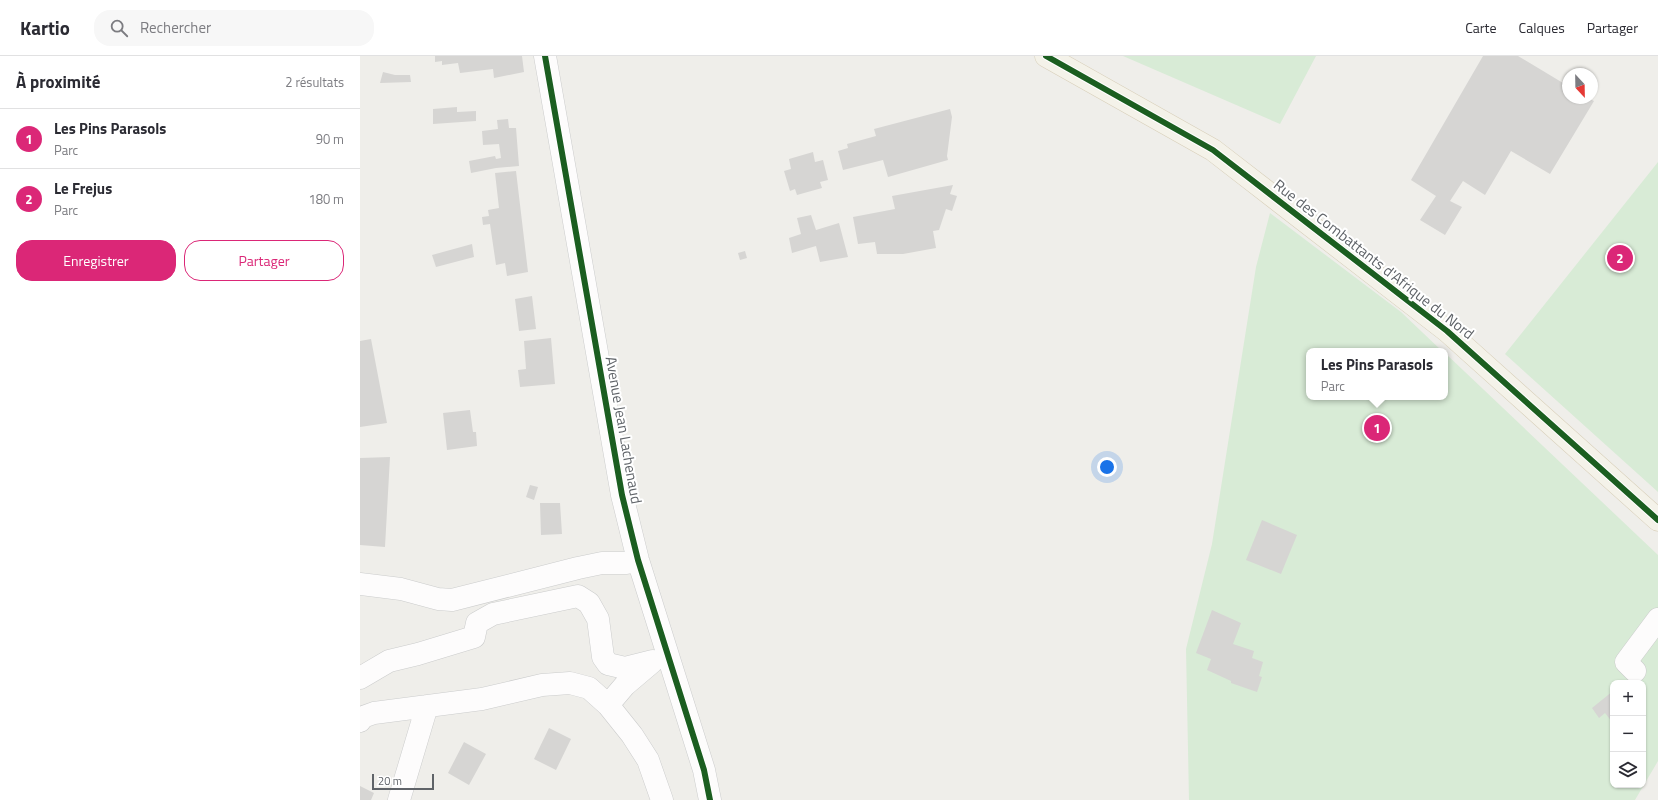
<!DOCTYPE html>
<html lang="fr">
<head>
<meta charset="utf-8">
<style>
	:root { --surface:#fff; --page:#f7f7f7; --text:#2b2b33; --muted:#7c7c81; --line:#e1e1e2; --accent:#db2777 }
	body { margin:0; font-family:"Titillium Web",sans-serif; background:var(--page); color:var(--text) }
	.controls { position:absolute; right:12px; bottom:12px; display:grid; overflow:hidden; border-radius:8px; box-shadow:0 1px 3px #0004 }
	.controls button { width:36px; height:36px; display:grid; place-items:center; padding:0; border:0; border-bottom:1px solid var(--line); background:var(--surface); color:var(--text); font:20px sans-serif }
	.compass { position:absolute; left:1202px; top:12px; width:36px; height:36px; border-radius:50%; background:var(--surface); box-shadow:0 1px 3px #0004; rotate:158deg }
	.scale { position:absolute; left:12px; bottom:10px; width:62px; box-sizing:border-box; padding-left:4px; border:2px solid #5f6368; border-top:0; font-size:11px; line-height:14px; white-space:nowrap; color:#5f6368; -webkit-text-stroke:3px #fff; paint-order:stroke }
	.you { position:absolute; left:747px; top:411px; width:14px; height:14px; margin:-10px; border:3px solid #fff; border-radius:50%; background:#1a73e8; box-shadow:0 0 0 6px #1a73e833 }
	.badge { display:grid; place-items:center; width:26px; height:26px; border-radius:50%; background:var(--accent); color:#fff; font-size:13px; font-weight:700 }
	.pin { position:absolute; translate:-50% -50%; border:2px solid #fff; box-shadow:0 1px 4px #0006 }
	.popup { position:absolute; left:946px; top:292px; width:142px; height:52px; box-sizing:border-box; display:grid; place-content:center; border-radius:8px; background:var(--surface); filter:drop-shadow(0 1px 3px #0005); font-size:13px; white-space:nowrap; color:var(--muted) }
	.popup b { font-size:15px; color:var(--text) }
	.popup::after { content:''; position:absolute; left:50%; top:100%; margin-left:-8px; border:8px solid transparent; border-top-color:var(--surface) }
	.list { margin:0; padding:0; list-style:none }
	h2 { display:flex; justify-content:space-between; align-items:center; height:52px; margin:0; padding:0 16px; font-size:17px }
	h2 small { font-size:13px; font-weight:400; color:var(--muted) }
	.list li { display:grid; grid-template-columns:26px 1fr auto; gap:12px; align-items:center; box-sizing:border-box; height:60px; padding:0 16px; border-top:1px solid var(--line) }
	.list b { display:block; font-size:15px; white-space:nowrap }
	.list p { margin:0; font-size:13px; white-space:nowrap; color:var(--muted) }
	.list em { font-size:13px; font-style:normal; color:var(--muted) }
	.actions { display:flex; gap:8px; padding:12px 16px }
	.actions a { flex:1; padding:9px 0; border:1px solid var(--accent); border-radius:16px; text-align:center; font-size:14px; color:var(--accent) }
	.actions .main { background:var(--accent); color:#fff }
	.icon { flex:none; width:22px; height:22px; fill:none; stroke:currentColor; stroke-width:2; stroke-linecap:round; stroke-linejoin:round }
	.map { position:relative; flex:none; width:1298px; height:744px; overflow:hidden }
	header { display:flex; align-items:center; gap:24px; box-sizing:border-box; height:56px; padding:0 20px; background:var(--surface); border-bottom:1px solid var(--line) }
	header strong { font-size:19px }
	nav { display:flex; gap:22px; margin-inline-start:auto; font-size:14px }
	.search { width:280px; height:36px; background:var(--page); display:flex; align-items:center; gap:10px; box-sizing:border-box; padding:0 14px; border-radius:16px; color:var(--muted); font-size:15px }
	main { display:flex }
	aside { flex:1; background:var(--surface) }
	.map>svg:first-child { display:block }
	.green { fill:#d8ebd6; fill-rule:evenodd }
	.building { fill:#d6d5d3 }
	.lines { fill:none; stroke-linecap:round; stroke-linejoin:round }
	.minor-casing { stroke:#cbcccc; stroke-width:23 }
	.major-casing { stroke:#d7ceb8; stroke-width:23 }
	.minor { stroke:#fdfcfc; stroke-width:22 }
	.major { stroke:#f4f2e9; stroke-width:22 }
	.cycleway-casing { stroke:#fff; stroke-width:8 }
	.cycleway { stroke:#1b5e20; stroke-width:6 }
	.labels { text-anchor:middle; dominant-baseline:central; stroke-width:4; stroke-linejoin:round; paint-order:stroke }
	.street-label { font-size:15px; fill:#5f6368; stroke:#fff }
</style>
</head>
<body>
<header>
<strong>Kartio</strong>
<div class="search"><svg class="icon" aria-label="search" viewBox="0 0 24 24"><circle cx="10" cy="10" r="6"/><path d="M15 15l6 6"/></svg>Rechercher</div>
<nav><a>Carte</a><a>Calques</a><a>Partager</a></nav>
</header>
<main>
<aside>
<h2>À proximité<small>2 résultats</small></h2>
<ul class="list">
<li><span class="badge">1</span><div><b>Les Pins Parasols</b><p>Parc</p></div><em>90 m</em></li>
<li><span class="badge">2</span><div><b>Le Frejus</b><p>Parc</p></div><em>180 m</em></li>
</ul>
<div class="actions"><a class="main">Enregistrer</a><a>Partager</a></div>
</aside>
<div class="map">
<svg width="1298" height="744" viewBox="0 0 1298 744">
	<rect width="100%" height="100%" fill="#efeeea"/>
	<path class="green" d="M 763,0 L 956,0 L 920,68 Z
		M 1298,106 L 1298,436 L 1145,298 Z
		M 910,157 L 1041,256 L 1082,295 L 949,295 L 949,341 L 1085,341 L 1085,297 L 1298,499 L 1298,705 L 1275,744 L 829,744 L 826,593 L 852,488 L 896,211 ZM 1253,627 L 1283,627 L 1283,729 L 1253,729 Z"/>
	<path class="building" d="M 75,0 L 162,0 L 164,16 L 134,22 L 133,13 L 100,17 L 98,7 L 82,9 L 82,5 L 75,6 Z
		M 1123,0 L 1158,0 L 1208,30 L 1208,42 L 1228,42 L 1234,45 L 1190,118 L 1151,95 L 1125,139 L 1103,125 L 1090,145 L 1102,151 L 1085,179 L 1060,164 L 1076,140 L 1051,124 Z
		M 23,16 L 35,19 L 50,19 L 51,26 L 20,27 Z
		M 97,51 L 97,56 L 116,55 L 116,65 L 73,68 L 73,53 Z
		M 590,53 L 592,61 L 587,100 L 588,104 L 528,121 L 523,104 L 483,114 L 478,95 L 488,92 L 487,88 L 516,80 L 514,73 Z
		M 148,63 L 149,72 L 156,72 L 159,110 L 136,112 L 111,117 L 109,105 L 135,100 L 136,103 L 141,102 L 139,88 L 123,89 L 122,75 L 138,73 L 137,64 Z
		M 453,96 L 455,106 L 463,104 L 468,124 L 460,126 L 462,132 L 437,139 L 435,133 L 430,135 L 424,115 L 431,113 L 429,103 Z
		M 156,115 L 168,216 L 147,220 L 145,207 L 136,209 L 130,168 L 123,169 L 122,161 L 129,160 L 128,154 L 139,152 L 135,117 Z
		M 593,129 L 590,138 L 597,140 L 592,155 L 586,153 L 579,174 L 573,175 L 576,192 L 543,198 L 517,198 L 515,186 L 498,188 L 493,161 L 535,153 L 532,140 Z
		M 451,159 L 456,174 L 479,167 L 488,201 L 460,206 L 456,190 L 432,197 L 429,182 L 441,178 L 437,162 Z
		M 112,188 L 114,201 L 76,211 L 72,199 Z
		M 385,195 L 387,202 L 380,204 L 378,197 Z
		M 172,240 L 176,273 L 159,275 L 155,243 Z
		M 191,282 L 195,328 L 160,331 L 158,314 L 166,313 L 164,285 Z
		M 11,283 L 27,367 L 0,371 L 0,285 Z
		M 110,354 L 113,376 L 116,376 L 117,390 L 87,394 L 83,357 Z
		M 30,401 L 25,491 L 0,489 L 0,402 Z
		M 170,429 L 178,431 L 174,444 L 166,441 Z
		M 180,447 L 200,447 L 202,478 L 181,479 Z
		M 902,464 L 937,479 L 921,518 L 886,504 Z
		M 852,554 L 881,567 L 873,588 L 894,595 L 892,602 L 903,606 L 899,620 L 902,621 L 897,636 L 871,627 L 871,625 L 847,614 L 851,603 L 836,597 Z
		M 1253,635 L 1253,667 L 1245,657 L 1239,662 L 1232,652 Z
		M 189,672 L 211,683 L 196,714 L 174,703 Z
		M 104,686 L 126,698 L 109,729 L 88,717 Z
		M 0,730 L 14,737 L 11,744 L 0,744 Z"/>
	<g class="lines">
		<g class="minor-casing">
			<path id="minor" d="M 185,0 L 262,439 L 278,504 L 344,714 L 350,744
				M 0,528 L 41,533 L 78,543 L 92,544 L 218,512 L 242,507 L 267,507 L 278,504
				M 291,607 L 265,629 L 248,649 L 272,679 L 288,704 L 302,744
				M 1275,615 L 1266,606 L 1298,563
				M 0,622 L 29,605 L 58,598 L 114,581 L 117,567 L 133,558 L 218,540 L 229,547 L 238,563 L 243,601 L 248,608 L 265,612 L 293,605
				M 0,665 L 3,661 L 14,657 L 122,643 L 182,629 L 210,627 L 229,632 L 248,649
				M 39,744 L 67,650"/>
		</g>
		<g class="major-casing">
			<path id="major" d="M 686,0 L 853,94 L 1087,275 L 1298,464"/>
		</g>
		<use href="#minor" class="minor"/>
		<use href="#major" class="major"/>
		<g class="cycleway-casing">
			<path id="cycleway" d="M 185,0 L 262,439 L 278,504 L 344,714 L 350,744
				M 686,0 L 853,94 L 1087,275 L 1298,464"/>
		</g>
		<use href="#cycleway" class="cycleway"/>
	</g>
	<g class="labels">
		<g class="street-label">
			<text transform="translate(1014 203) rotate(38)">Rue des Combattants d'Afrique du Nord</text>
			<text transform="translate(264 374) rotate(80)">Avenue Jean Lachenaud</text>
		</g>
	</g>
</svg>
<div class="controls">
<button>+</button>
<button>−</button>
<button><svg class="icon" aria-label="layers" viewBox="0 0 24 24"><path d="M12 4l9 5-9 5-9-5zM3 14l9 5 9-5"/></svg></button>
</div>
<svg class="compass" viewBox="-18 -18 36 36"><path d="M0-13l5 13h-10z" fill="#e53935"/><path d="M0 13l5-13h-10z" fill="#7c7c81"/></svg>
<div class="scale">20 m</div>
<div class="you"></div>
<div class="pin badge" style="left:1017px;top:372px">1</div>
<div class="popup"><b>Les Pins Parasols</b>Parc</div>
<div class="pin badge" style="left:1260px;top:202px">2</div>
</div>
</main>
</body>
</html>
